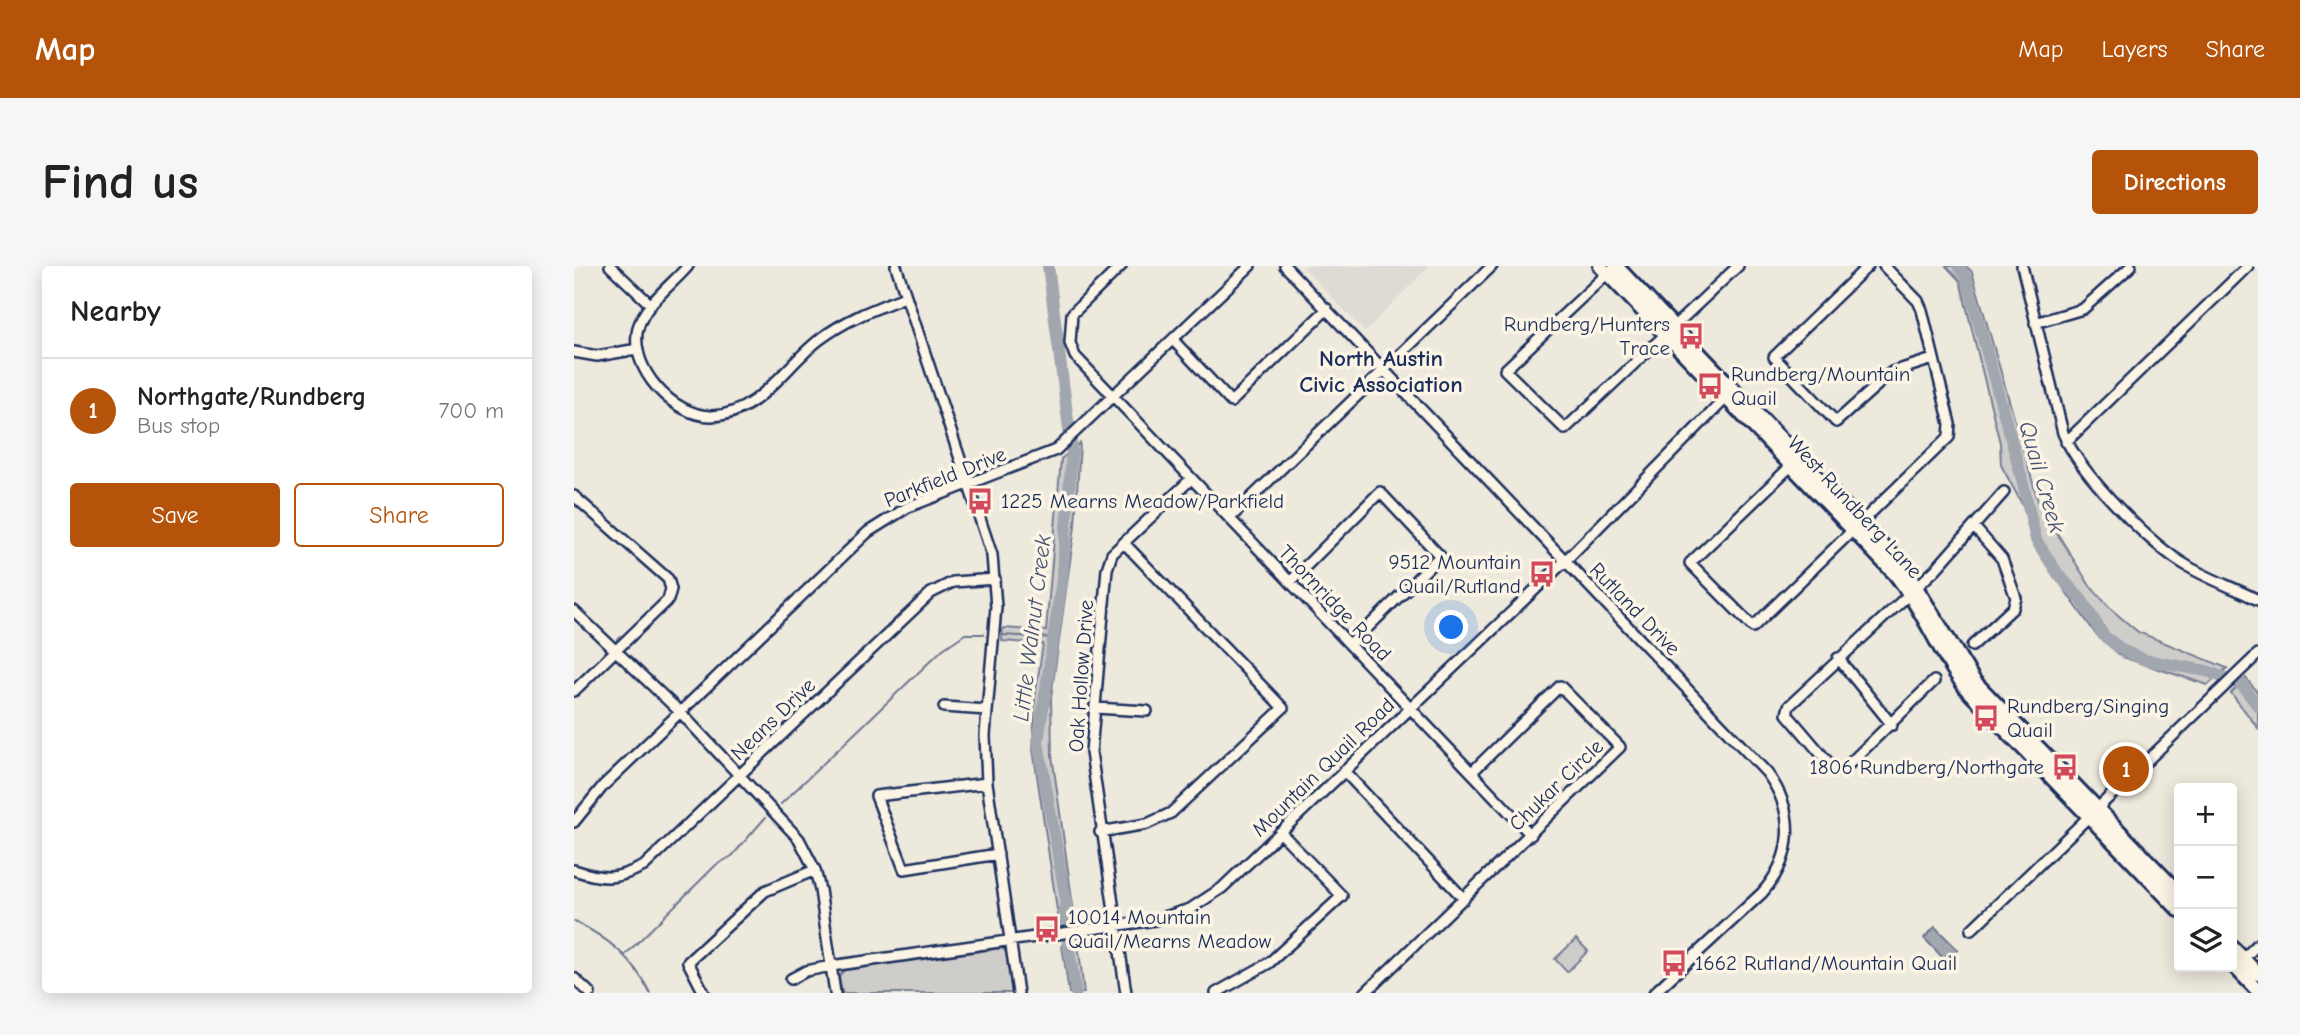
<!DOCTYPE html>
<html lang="en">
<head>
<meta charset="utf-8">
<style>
	:root { --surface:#fff; --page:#f6f6f6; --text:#222; --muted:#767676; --line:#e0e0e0; --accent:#b45309 }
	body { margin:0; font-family:"Comic Neue",sans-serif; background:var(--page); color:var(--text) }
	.controls { position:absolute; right:21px; bottom:21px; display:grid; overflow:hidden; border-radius:7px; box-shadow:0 4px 18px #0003 }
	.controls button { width:63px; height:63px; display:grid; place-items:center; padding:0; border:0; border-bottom:2px solid var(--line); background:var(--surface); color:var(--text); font:35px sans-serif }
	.you { position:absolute; left:878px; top:362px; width:24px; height:24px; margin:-18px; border:5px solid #fff; border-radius:50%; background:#1a73e8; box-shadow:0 0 0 10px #1a73e833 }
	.badge { display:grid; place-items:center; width:46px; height:46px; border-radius:50%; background:var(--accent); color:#fff; font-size:23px; font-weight:700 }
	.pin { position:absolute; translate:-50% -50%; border:4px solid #fff; box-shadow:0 2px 7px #0006 }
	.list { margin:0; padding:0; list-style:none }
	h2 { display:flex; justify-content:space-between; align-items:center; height:91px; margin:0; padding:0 28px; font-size:30px }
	h2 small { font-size:23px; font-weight:400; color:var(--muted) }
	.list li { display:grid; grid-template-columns:46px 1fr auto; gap:21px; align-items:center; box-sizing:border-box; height:105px; padding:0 28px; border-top:2px solid var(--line) }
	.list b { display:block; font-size:26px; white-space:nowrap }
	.list p { margin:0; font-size:23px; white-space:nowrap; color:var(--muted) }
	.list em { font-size:23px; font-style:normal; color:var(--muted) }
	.actions { display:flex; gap:14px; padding:21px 28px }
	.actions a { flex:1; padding:16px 0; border:2px solid var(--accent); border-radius:7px; text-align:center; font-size:24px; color:var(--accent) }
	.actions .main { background:var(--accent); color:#fff }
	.icon { flex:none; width:38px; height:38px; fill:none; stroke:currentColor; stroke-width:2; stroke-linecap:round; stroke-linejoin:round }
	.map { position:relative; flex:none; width:1684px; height:727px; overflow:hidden; border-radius:7px }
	header { display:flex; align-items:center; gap:42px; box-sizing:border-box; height:98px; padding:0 35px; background:var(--accent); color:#fff }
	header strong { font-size:33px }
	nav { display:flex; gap:38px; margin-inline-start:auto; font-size:24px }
	.intro { display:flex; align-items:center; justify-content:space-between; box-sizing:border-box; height:168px; padding:0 42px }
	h1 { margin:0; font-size:49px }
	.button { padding:18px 32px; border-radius:7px; background:var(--accent); color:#fff; font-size:24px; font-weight:700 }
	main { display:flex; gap:42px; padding:0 42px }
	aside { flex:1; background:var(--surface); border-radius:7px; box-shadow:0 4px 18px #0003 }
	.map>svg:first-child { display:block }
	.built { fill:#dedbd4 }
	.green { fill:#cfcdca; stroke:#757e94; stroke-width:2 }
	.water { fill:#a2a7af; stroke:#6c778f; stroke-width:2 }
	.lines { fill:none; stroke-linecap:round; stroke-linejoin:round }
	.stream { stroke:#6c778f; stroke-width:2 }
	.river { stroke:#a2a7af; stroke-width:12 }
	.minor-casing { stroke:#1b2f5e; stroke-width:14 }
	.major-casing { stroke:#1b2f5e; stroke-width:18 }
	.minor { stroke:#fcf5e5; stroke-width:9 }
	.major { stroke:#fcf5e5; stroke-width:12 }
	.labels { text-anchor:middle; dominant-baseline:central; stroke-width:7; stroke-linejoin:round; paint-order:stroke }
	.poi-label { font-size:21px; fill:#1b2f5e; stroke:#fcf5e5; text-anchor:start }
	.street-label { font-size:21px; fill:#1b2f5e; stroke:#fcf5e5 }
	.neighbourhood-label { font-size:23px; font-weight:bold; fill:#1b2f5e; stroke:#fcf5e5 }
	.water-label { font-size:23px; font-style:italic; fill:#445376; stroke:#fcf5e5 }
</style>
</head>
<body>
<header>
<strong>Map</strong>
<nav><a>Map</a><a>Layers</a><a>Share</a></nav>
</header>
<div class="intro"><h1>Find us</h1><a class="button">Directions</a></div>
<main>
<aside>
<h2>Nearby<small></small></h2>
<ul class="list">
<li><span class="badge">1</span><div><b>Northgate/Rundberg</b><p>Bus stop</p></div><em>700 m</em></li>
</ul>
<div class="actions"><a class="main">Save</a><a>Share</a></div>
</aside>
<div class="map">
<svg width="1684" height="727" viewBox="0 0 1684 727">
	<rect width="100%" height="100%" fill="#eee9dd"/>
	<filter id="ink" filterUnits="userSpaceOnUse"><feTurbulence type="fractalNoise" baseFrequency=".0143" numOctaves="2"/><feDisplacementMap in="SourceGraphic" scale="14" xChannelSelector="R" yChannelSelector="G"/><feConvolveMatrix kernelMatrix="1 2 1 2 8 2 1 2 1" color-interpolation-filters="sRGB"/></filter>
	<g filter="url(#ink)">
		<path class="built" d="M 728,0 L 855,0 L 791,66 Z"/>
		<path class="green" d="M 1372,0 L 1392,0 L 1398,6 L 1465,238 L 1516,320 L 1538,344 L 1564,366 L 1653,402 L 1634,419 L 1548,391 L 1521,367 L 1462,283 L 1449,240 L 1427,199 L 1426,177 L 1386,15 Z
			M 506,177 L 501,260 L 477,431 L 478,489 L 501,655 L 485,657 L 459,483 L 461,432 L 469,378 L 428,375 L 429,362 L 472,365 L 487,193 Z
			M 1672,412 L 1684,427 L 1684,462 L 1657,427 Z
			M 1002,673 L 1014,685 L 993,706 L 981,693 Z
			M 504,676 L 510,727 L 495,727 L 488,679 Z
			M 427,681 L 432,686 L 438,727 L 268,727 L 265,710 L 271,703 Z"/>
		<path class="water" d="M 1361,661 L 1384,684 L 1372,695 L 1350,672 Z"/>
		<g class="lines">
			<path class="stream" d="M 428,369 L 480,372
				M 207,538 L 369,383 L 391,368 L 410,368
				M 0,655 C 34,672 59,692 76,727
				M 51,689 L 142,599 L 158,590 L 191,552"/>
			<path class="river" d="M 474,0 L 498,186 L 488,313 L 464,476 L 492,634 L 490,652 L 502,727
				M 1384,0 L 1392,11 L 1448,213 L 1462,274 L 1484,308 L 1507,333 L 1530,370 L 1550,385 L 1571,394 L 1633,405 L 1668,419 L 1684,440"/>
			<g class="minor-casing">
				<path id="minor" d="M 36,0 L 77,39
					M 114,0 C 98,19 71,37 64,62 C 54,102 100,151 138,150 C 184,149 212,99 245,74 C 271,54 300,43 331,31
					M 322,0 L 418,289 L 422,341 L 411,469 L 413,517 L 444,727
					M 547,0 L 498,48 L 496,77 L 501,90 L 957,569
					M 711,0 L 1193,507 C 1222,546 1220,591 1188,627 L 1080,727
					M 1294,0 L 1200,91 L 1262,156 L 1318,106 L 1359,93
					M 1448,0 L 1489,167 C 1506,208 1576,279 1615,301 C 1637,314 1661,322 1684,334
					M 1037,4 L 931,104 L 991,163 L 1164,0
					M 1461,57 L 1509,43 L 1557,0
					M 599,74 L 657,136 L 753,43
					M 0,86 L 23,90 L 64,83
					M 1492,176 L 1674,0
					M 1219,198 L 1116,297 L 1179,361 L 1375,171 L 1376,158 L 1348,44 L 1344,35 L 1310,0
					M 0,230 L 94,313 L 97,323 L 94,334 L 0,425
					M 656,252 L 918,0
					M 716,316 L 806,226 L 866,290 L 776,379
					M 0,345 L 106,446 L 225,573 L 241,604 L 246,624 L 261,727
					M 1398,380 L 1439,342 L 1442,332 L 1428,293 L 1401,262
					M 1264,392 L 1318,459
					M 1360,415 L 1268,505 L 1259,502 L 1213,448 L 1215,440 L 1361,304 L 1430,226
					M 370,441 L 413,444
					M 521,442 L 573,445
					M 770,505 L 890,633
					M 413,517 L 302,530 L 330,603 L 424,588
					M 0,556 L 29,520 L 294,266 L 334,241 L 482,184 L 676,0
					M 526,566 L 573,558 L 597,547 L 709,442 L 550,277
					M 0,604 C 30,614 42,614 70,600 L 357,327 L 379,316 L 421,313
					M 1397,664 L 1684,388
					M 1667,695 L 1684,678
					M 0,712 L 16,727
					M 217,713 L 232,705 L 257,700 L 581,654 L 616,643 L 648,622 L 991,295 L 1156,128
					M 130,727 L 114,696 L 191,625 L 241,604
					M 552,727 L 517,486 L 533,303 L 538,288 L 617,213
					M 642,727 L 695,697 L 768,630 L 706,566
					M 791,727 L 1046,481 L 986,420 L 898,506"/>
			</g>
			<g class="major-casing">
				<path id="major" d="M 1026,0 L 1321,308 C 1350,344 1365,388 1394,425 L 1605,644
					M 1042,0 L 1330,302 L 1400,415 L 1605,627
					M 1658,681 L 1684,708
					M 1658,698 L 1684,725"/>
			</g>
			<use href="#minor" class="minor"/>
			<use href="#major" class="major"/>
		</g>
	</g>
	<defs>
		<g id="bus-bare" transform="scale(2.1)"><path d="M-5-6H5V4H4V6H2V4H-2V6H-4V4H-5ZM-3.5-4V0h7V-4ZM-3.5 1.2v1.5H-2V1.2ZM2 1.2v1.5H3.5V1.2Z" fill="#d1495b" stroke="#fcf5e5" stroke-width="2.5" paint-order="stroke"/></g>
	</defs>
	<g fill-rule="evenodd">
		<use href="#bus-bare" x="1117" y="70"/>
		<use href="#bus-bare" x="1136" y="120"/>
		<use href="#bus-bare" x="406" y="235"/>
		<use href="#bus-bare" x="968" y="308"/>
		<use href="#bus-bare" x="1412" y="452"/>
		<use href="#bus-bare" x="1491" y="501"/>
		<use href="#bus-bare" x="473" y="663"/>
		<use href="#bus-bare" x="1100" y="697"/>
	</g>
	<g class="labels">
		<g class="poi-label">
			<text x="1096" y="58" text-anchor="end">Rundberg/Hunters<tspan x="1096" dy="24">Trace</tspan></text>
			<text x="1157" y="108">Rundberg/Mountain<tspan x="1157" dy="24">Quail</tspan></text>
			<text x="427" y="235">1225 Mearns Meadow/Parkfield</text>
			<text x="947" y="296" text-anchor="end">9512 Mountain<tspan x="947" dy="24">Quail/Rutland</tspan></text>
			<text x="1433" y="440">Rundberg/Singing<tspan x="1433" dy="24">Quail</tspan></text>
			<text x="1470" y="501" text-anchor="end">1806 Rundberg/Northgate</text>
			<text x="494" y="651">10014 Mountain<tspan x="494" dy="24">Quail/Mearns Meadow</tspan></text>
			<text x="1121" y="697">1662 Rutland/Mountain Quail</text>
		</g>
		<g class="street-label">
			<text transform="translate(371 211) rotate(-22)">Parkfield Drive</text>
			<text transform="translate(1281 241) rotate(47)">West Rundberg Lane</text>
			<text transform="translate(761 337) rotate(46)">Thornridge Road</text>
			<text transform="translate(1061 343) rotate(46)">Rutland Drive</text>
			<text transform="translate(507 410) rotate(-86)">Oak Hollow Drive</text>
			<text transform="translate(199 453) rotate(-44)">Neans Drive</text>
			<text transform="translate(749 501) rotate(-44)">Mountain Quail Road</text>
			<text transform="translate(982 519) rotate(-44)">Chukar Circle</text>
		</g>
		<g class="neighbourhood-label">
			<text x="807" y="92">North Austin<tspan x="807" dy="26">Civic Association</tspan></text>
		</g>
		<g class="water-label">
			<text transform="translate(1468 211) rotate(74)">Quail Creek</text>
			<text transform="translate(458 362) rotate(-83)">Little Walnut Creek</text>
		</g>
	</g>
</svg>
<div class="controls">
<button>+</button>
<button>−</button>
<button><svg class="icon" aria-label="layers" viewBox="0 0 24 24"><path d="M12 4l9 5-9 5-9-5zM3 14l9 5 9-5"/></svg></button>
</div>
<div class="you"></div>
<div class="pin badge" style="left:1552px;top:503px">1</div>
</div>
</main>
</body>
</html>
